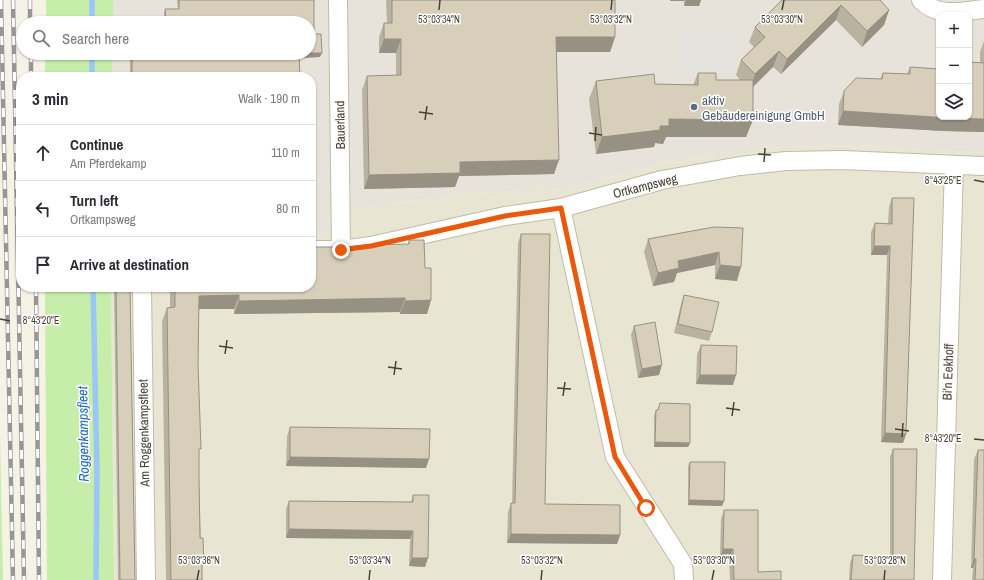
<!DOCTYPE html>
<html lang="en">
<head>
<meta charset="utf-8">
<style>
	:root { --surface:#fff; --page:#f7f7f7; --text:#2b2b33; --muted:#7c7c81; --line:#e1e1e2 }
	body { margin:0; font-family:"Archivo Narrow",sans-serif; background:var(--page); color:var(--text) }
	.controls { position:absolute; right:12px; top:12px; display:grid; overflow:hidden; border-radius:8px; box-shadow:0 1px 3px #0004 }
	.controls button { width:36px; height:36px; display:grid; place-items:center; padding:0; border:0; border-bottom:1px solid var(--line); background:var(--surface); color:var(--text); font:20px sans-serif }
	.stop { position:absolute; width:12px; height:12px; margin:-9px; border:3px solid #ea580c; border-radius:50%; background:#fff }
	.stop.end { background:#ea580c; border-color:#fff; box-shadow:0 1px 4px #0008 }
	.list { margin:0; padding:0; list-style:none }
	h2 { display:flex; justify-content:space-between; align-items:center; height:52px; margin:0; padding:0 16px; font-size:17px }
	h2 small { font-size:13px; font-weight:400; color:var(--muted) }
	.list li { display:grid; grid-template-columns:26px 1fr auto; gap:12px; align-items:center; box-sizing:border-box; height:56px; padding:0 16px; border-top:1px solid var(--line) }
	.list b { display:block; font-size:15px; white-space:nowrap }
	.list p { margin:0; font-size:13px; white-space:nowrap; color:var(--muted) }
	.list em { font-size:13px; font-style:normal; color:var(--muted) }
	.icon { flex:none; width:22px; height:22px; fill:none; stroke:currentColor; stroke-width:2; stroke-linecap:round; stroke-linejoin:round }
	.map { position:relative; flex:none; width:984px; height:580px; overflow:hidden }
	.search { position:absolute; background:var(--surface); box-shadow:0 1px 3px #0004; left:16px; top:16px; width:300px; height:44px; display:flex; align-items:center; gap:10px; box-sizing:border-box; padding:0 14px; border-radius:22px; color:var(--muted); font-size:15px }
	.panel { position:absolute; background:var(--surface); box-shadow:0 1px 3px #0004; left:16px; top:72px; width:300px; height:220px; border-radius:16px }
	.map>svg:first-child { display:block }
	.residential { fill:#e9e5d3 }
	.industrial { fill:#e7e3da; fill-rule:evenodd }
	.green { fill:#c6edaa }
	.parking { fill:#e5e3de }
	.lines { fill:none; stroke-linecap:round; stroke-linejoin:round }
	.stream { stroke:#9bc6f8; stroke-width:5.5 }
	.minor-casing { stroke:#c1bba7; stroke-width:20 }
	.minor { stroke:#fff; stroke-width:18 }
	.rail-casing { stroke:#969696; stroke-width:4.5 }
	.rail { stroke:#fff; stroke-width:3; stroke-dasharray:9; stroke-linecap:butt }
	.wall { fill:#b9b2a0 }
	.shaded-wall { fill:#969182 }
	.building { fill:#d7cfba; stroke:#969182 }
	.route { stroke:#ea580c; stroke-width:5 }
	.ticks { fill:none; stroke:#484334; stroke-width:1.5 }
	.service-dot { fill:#5c6f8a; stroke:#fff; stroke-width:1.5 }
	.labels { text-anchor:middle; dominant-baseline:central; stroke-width:3; stroke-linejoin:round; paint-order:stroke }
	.service-label { font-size:13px; fill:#4e5e75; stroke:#fff; text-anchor:start }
	.street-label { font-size:13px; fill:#484334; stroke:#fff }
	.water-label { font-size:14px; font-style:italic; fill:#2269bf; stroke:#fff }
	.ticks-label { font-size:10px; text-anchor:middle; fill:#484334; stroke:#fff; stroke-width:3; stroke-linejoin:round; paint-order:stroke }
</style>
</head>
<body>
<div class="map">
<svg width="984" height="580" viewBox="0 0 984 580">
	<rect width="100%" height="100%" fill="#f5f2e6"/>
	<path class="residential" d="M 859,145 L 984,153 L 984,580 L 114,580 L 111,287 L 311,287 L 311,233 L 333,232 L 357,209 L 458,194 L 568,188 L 684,158 L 753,148 Z"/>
	<path class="industrial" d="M 113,0 L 984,0 L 984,153 L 859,145 L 753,148 L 684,158 L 568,188 L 458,194 L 357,209 L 333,232 L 311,233 L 311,77 L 112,77 L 113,53 L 309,53 L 309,23 L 113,23 ZM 939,15 L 969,15 L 969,117 L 939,117 Z"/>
	<path class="green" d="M 46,0 L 113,0 L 113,23 L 46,23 Z
		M 45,53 L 113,53 L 112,77 L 45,77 Z
		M 45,287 L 111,287 L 114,580 L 47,580 Z
		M 0,434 L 3,580 L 0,580 Z"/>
	<path class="parking" d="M 678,30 L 737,31 L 736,74 L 678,73 Z"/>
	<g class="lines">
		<path class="stream" d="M 92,23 L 92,0
			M 92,77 L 92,53
			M 93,287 L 97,470 L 96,580"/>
		<g class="minor-casing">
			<path id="minor" d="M 338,0 L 341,250
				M 921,0 C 938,18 961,11 984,9
				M 561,208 L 615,457 L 683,564 L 684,580
				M 311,250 L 341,250 L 371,246 L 505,216 L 561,208 L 662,180 L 740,166 L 786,161 L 842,160 L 984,166
				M 142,287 L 146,580
				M 942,580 L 954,165"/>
		</g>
		<use href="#minor" class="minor"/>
		<g class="rail-casing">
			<path id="rail" d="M 1,0 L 13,580
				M 13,0 L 24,580
				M 30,0 L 30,23
				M 31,53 L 31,77
				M 36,287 L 39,580"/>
		</g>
		<use href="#rail" class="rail"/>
	</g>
	<path class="wall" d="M 177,0 L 314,0 L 314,34 L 320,57 L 299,58 L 300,77 L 130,77 L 130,53 L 309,53 L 309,23 L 130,23 L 131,21 L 164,20 L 164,13 L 165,9 L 178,9 Z
		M 386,0 L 615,0 L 615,37 L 610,52 L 557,52 L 554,174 L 459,176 L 455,187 L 364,189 L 362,90 L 367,76 L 396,76 L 396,53 L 379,53 L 379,37 L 384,23 L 387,23 Z
		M 670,0 L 713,0 L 701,0 L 699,6 L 684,6 L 684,1 L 670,1 Z
		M 782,0 L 889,10 L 884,25 L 862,47 L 836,20 L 781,74 L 773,67 L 753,86 L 746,137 L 666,137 L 663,144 L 655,143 L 654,147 L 596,154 L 589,99 L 596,81 L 655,84 L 693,85 L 698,73 L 716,80 L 740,80 L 736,75 L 741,60 L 754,47 L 749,42 L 755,27 Z
		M 984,41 L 984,132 L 944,131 L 838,125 L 839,104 L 844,91 L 880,79 L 883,73 L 907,74 L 910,67 L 939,117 L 980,63 L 980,52 Z
		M 892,198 L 906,434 L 903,443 L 881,442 L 887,255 L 871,255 L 871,232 L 875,223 L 888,224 L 889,207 Z
		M 714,227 L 737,281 L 715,279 L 715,265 L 677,273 L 674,282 L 653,286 L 644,252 L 648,239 Z
		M 521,234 L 545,504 L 620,535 L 617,544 L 507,543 L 508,512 L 511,503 L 512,503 L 518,243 Z
		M 409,240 L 425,268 L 431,300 L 427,314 L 400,314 L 400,312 L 234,314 L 234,309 L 199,309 L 198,364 L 199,478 L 202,580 L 166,580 L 162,321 L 167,308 L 170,307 L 170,289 L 171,287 L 311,287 L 316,247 L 346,247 L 408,244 Z
		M 114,287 L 130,287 L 135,580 L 118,580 Z
		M 684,295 L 712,332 L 709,341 L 674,333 L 681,304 Z
		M 634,326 L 659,375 L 638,378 L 631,335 Z
		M 701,345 L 733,385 L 696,384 L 697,354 Z
		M 660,403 L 690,443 L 688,447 L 654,447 L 654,415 L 656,410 L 658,410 Z
		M 290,427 L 426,468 L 286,466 L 287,436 Z
		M 893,449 L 914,580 L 849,580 L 850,563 L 853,555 L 890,557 L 890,457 Z
		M 978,450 L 984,580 L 972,580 L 973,568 L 971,568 L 974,459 Z
		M 690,462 L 724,501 L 722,506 L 688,505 L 688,466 Z
		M 413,495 L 425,567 L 409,566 L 410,539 L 286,538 L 286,509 L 289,501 L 411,502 Z
		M 724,510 L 758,572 L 781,580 L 730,580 L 729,558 L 720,558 L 721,519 Z"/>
	<path class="shaded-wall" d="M 671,0 L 684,0 L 684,1 L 670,1 Z
		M 686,0 L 713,0 L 701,0 L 699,6 L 684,6 Z
		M 841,5 L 836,20 L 781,74 L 787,59 Z
		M 889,10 L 884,25 L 862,47 L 867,31 Z
		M 556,37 L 615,37 L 610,52 L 551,52 Z
		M 384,39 L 401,39 L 396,53 L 379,53 Z
		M 779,51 L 773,67 L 750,90 L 755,74 Z
		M 299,53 L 322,53 L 320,57 L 297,58 Z
		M 843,111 L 984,119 L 984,132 L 944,131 L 838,125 Z
		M 669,119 L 753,120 L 746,137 L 666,137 L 663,144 L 655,143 L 654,147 L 596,154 L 602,137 L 660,126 Z
		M 559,160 L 554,174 L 459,176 L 455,187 L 364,189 L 369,175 L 460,162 Z
		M 874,246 L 890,246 L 887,255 L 871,255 Z
		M 719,252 L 715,265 L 677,273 L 674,282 L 653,286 L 658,273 L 678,261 Z
		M 720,265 L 741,267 L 737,281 L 715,279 Z
		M 239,295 L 234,309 L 194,309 L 199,296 Z
		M 405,298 L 400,312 L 234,314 L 239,301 Z
		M 431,300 L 427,314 L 400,314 L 405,301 Z
		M 662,365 L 659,375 L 638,378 L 642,369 Z
		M 700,375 L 736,375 L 733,385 L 696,384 Z
		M 885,433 L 906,434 L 903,443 L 881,442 Z
		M 655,442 L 690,443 L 688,447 L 654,447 Z
		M 290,457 L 429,459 L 426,468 L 286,466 Z
		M 689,500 L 724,501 L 722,506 L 688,505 Z
		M 289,529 L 413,531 L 410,539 L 286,538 Z
		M 511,534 L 620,535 L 617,544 L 507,543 Z
		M 723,549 L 733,549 L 729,558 L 720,558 Z
		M 412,558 L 428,558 L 425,567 L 409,566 Z
		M 974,559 L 976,559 L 973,568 L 971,568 Z"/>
	<path class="building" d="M 179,0 L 314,0 L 314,34 L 321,34 L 322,53 L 309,53 L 309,23 L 131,23 L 131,21 L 166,20 L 165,9 L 179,9 Z
		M 392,0 L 615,0 L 615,37 L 556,37 L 559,160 L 460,162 L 460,173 L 369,175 L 367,76 L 401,75 L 401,39 L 384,39 L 384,23 L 392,23 Z
		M 782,0 L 880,0 L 889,10 L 867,31 L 841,5 L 787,59 L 779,51 L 755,74 L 741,60 L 765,37 L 755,27 Z
		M 132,53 L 307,53 L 299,53 L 300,77 L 132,77 Z
		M 969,62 L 984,63 L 984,119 L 949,118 L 843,111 L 844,91 L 856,78 L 882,79 L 883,73 L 910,74 L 910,67 L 939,69 L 939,117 L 969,117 Z
		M 698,73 L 716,73 L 716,80 L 753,80 L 753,120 L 669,119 L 669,126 L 660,126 L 660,130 L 602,137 L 596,81 L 654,74 L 655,84 L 698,85 Z
		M 892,198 L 914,198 L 906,434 L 885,433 L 890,246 L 874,246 L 875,223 L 892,224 Z
		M 714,227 L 743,228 L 741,267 L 720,265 L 719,252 L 678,261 L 679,268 L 658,273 L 648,239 Z
		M 521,234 L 550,234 L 545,504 L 620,505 L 620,535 L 511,534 L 511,503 L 515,503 Z
		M 409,240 L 424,240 L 425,268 L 431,268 L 431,300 L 405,301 L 405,298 L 239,301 L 239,295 L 199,296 L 198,364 L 201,449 L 199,449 L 199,478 L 200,538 L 203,538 L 204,565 L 202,565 L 202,580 L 171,580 L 167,308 L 175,307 L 175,287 L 311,287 L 311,246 L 316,247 L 346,247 L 364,245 L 409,244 Z
		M 116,287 L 130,287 L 135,580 L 120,580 Z
		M 684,295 L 719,302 L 712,332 L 678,324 Z
		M 655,322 L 662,365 L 642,369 L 634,326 Z
		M 701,345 L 737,346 L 736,375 L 700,375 Z
		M 660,403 L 690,404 L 690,443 L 655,442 L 656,410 L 658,410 Z
		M 290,427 L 430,429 L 429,459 L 290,457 Z
		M 893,449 L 917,449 L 914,580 L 851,580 L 853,555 L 893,557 Z
		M 978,450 L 984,450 L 984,580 L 975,580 L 976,559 L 974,559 Z
		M 690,462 L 725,462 L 724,501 L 689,500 Z
		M 413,495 L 429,495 L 428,558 L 412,558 L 413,531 L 289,529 L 289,501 L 413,502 Z
		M 724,510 L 758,510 L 758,572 L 781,571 L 781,580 L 734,580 L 733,549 L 723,549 Z"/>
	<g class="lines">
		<path class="route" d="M 341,250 L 371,246 L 505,216 L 561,208 L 615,457 L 646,508"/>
	</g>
	<path class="ticks" d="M 439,10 L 440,0M 611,10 L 612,0M 782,10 L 784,0M 419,112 L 433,114M 425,120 L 427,106M 589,133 L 602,135M 595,141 L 596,127M 758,154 L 771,155M 764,162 L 765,148M 974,180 L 984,182M 0,319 L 10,321M 219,346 L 233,348M 225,354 L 227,340M 388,367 L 402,369M 394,375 L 396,361M 557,388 L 571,389M 563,396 L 565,382M 726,408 L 740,410M 732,416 L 734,402M 895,429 L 909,431M 902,437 L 903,423M 974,439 L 984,440M 197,580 L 199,570M 369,580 L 370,570M 541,580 L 542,570M 712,580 L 714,570M 884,580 L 885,570"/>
	<circle class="service-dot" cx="694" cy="107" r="4"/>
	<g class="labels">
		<g class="service-label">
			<text x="702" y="100">aktiv<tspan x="702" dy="15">Gebäudereinigung GmbH</tspan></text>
		</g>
		<g class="street-label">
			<text transform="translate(340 125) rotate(-91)">Bauerland</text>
			<text transform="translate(645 186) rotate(-14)">Ortkampsweg</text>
			<text transform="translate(948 372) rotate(-88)">Bi'n Eekhoff</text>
			<text transform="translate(144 433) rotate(-91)">Am Roggenkampsfleet</text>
		</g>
		<g class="water-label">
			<text transform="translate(83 434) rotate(-91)">Roggenkampsfleet</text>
		</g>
	</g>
	<g class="ticks-label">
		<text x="439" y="23">53°03'34"N</text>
		<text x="611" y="23">53°03'32"N</text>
		<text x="782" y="23">53°03'30"N</text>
		<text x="943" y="184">8°43'25"E</text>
		<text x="41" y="324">8°43'20"E</text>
		<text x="943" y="442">8°43'20"E</text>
		<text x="199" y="564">53°03'36"N</text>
		<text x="370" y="564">53°03'34"N</text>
		<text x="542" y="564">53°03'32"N</text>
		<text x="714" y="564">53°03'30"N</text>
		<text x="885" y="564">53°03'28"N</text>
	</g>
</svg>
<div class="controls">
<button>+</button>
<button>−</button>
<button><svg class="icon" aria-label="layers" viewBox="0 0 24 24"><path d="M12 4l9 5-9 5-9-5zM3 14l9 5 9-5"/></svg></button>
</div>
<div class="stop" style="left:646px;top:508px"></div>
<div class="stop end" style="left:341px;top:250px"></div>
<div class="search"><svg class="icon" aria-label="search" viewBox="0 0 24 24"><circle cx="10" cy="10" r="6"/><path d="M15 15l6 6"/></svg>Search here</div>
<section class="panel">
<h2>3 min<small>Walk · 190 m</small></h2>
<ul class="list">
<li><svg class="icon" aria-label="ahead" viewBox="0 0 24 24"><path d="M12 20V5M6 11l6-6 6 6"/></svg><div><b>Continue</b><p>Am Pferdekamp</p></div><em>110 m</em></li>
<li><svg class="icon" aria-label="left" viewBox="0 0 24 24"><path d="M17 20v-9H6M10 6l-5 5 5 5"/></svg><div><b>Turn left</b><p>Ortkampsweg</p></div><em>80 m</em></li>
<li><svg class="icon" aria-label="arrive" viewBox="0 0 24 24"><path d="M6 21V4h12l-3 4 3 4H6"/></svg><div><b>Arrive at destination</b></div></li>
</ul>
</section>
</div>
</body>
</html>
